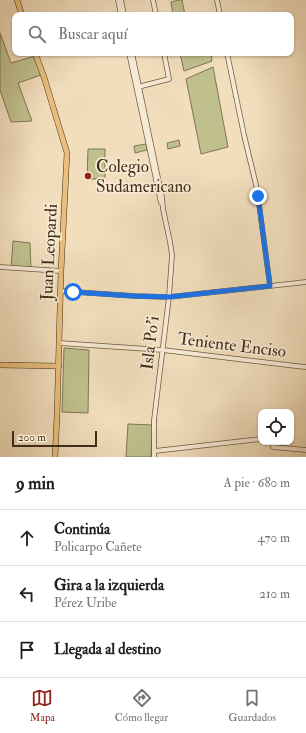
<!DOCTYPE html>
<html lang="es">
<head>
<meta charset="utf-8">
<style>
	:root { --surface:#fff; --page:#f2f2f2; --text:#202124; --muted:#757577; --line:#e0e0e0; --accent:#8f2418 }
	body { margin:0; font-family:"IM FELL Double Pica",serif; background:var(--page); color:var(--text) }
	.controls { position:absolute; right:12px; bottom:12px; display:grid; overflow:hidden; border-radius:8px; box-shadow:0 1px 3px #0004 }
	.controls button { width:36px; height:36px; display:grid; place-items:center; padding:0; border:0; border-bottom:1px solid var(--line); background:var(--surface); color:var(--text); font:20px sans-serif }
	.scale { position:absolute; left:12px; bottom:10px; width:85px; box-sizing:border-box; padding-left:4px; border:2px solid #412d18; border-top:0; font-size:11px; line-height:14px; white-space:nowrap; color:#412d18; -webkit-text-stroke:3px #f7ead4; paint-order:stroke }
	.stop { position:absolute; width:12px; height:12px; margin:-9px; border:3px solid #1a73e8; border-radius:50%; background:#fff }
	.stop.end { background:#1a73e8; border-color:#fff; box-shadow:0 1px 4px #0008 }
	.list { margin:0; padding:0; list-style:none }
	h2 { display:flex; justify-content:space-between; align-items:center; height:52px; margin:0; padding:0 16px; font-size:17px }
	h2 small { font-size:13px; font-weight:400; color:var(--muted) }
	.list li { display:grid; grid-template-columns:26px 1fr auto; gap:12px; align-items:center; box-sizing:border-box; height:56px; padding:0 16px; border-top:1px solid var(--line) }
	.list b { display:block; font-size:15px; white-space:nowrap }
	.list p { margin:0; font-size:13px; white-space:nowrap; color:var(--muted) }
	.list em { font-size:13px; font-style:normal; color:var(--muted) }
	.icon { flex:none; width:22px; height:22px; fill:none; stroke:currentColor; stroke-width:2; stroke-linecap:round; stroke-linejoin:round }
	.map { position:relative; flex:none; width:306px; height:457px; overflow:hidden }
	.search { position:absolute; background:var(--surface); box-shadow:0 1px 3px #0004; left:12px; right:12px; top:12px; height:44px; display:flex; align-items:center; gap:10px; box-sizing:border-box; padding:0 14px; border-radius:8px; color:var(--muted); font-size:15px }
	.sheet { height:220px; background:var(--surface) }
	nav { display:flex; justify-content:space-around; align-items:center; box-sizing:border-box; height:56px; border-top:1px solid var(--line); background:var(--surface); font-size:11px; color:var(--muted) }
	nav a { display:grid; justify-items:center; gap:2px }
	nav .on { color:var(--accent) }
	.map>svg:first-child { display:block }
	.green { fill:#bfc08e; stroke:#807653 }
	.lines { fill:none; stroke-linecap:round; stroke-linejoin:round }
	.minor-casing { stroke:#6d5941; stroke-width:5.5 }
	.major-casing { stroke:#412d18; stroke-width:6 }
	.minor { stroke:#f7ead4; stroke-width:4 }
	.major { stroke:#e9bf7e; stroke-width:5 }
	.route { stroke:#1a73e8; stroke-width:5 }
	.poi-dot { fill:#8f2418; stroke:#f7ead4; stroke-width:1.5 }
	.labels { text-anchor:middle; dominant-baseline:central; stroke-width:3.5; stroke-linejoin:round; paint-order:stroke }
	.poi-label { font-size:17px; fill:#412d18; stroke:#f7ead4; text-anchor:start }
	.street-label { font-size:17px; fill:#412d18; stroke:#f7ead4 }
</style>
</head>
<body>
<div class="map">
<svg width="306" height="457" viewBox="0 0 306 457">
	<rect width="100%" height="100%" fill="#f2debd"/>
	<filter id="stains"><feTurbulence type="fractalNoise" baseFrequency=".005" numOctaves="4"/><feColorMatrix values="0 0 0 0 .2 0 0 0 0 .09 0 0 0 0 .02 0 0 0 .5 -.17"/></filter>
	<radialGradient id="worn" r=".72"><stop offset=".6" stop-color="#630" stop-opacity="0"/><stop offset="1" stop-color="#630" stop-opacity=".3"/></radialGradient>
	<path class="green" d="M 179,0 L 182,0 L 185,15 L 173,15 L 171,2 Z
		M 0,33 L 11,63 L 35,56 L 41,75 L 18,83 L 32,121 L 11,122 L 0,90 Z
		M 180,53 L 211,53 L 212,61 L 184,71 Z
		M 213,67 L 228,147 L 201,154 L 186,79 Z
		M 179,140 L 180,146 L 168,149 L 167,143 Z
		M 146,144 L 147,150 L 135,153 L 134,146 Z
		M 88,149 L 105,149 L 105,179 L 87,179 Z
		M 13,241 L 30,243 L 31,269 L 11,268 Z
		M 64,348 L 89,350 L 88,413 L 62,412 Z
		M 128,424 L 153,425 L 151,457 L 126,457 Z"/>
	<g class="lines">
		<g class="minor-casing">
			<path id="minor" d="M 118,0 L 121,15
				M 121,0 L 124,15
				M 153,0 L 156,15
				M 217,0 L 220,15
				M 129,53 L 161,203
				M 132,53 L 162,197 L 163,209 L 170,242 L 172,255 L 169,297 L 154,420 L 154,457
				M 227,53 L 244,135 L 257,189 L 270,286
				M 138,87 L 169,79 L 164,53
				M 0,267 L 61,271
				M 61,291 L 135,296 L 169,297 L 306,282
				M 59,343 L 163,350 L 296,366 L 306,367
				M 274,442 L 273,447 L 306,450
				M 155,451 L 261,439"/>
		</g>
		<g class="major-casing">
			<path id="major" d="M 17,0 L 22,15
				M 35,53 L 44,77 L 67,153 L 61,271 L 57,416 L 55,457
				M 0,365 L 59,366"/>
		</g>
		<use href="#minor" class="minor"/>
		<use href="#major" class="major"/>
	</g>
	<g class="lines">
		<path class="route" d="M 73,292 L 134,296 L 169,297 L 270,286 L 258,196"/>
	</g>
	<circle class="poi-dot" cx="88" cy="176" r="4"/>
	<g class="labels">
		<g class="poi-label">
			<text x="96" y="166">Colegio<tspan x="96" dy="20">Sudamericano</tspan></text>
		</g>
		<g class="street-label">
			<text transform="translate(49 252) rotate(-87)">Juan Leopardi</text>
			<text transform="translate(150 343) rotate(-83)">Isla Po'i</text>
			<text transform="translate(232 345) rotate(7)">Teniente Enciso</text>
		</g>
	</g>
	<rect width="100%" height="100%" filter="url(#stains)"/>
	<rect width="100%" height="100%" fill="url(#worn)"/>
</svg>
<div class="controls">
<button><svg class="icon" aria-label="locate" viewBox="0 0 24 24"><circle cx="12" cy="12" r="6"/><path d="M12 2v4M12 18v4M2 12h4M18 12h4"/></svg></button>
</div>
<div class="scale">200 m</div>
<div class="stop" style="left:73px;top:292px"></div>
<div class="stop end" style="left:258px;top:196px"></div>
<div class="search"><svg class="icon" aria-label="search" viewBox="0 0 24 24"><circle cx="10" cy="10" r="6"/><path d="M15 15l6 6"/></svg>Buscar aquí</div>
</div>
<section class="sheet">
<h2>9 min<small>A pie · 680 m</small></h2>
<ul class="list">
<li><svg class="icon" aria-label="ahead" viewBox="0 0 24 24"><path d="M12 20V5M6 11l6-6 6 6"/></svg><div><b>Continúa</b><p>Policarpo Cañete</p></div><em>470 m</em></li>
<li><svg class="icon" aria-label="left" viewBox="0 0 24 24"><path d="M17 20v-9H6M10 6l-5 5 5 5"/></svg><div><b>Gira a la izquierda</b><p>Pérez Uribe</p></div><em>210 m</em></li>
<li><svg class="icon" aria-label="arrive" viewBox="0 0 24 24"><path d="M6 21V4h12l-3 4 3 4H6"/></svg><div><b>Llegada al destino</b></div></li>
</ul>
</section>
<nav>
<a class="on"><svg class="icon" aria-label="map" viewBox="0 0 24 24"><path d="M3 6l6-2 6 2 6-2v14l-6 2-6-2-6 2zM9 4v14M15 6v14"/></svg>Mapa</a>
<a><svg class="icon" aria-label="directions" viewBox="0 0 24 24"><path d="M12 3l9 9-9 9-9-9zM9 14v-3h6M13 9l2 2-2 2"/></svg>Cómo llegar</a>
<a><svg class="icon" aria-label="saved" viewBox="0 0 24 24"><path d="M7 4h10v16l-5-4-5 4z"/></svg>Guardados</a>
</nav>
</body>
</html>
